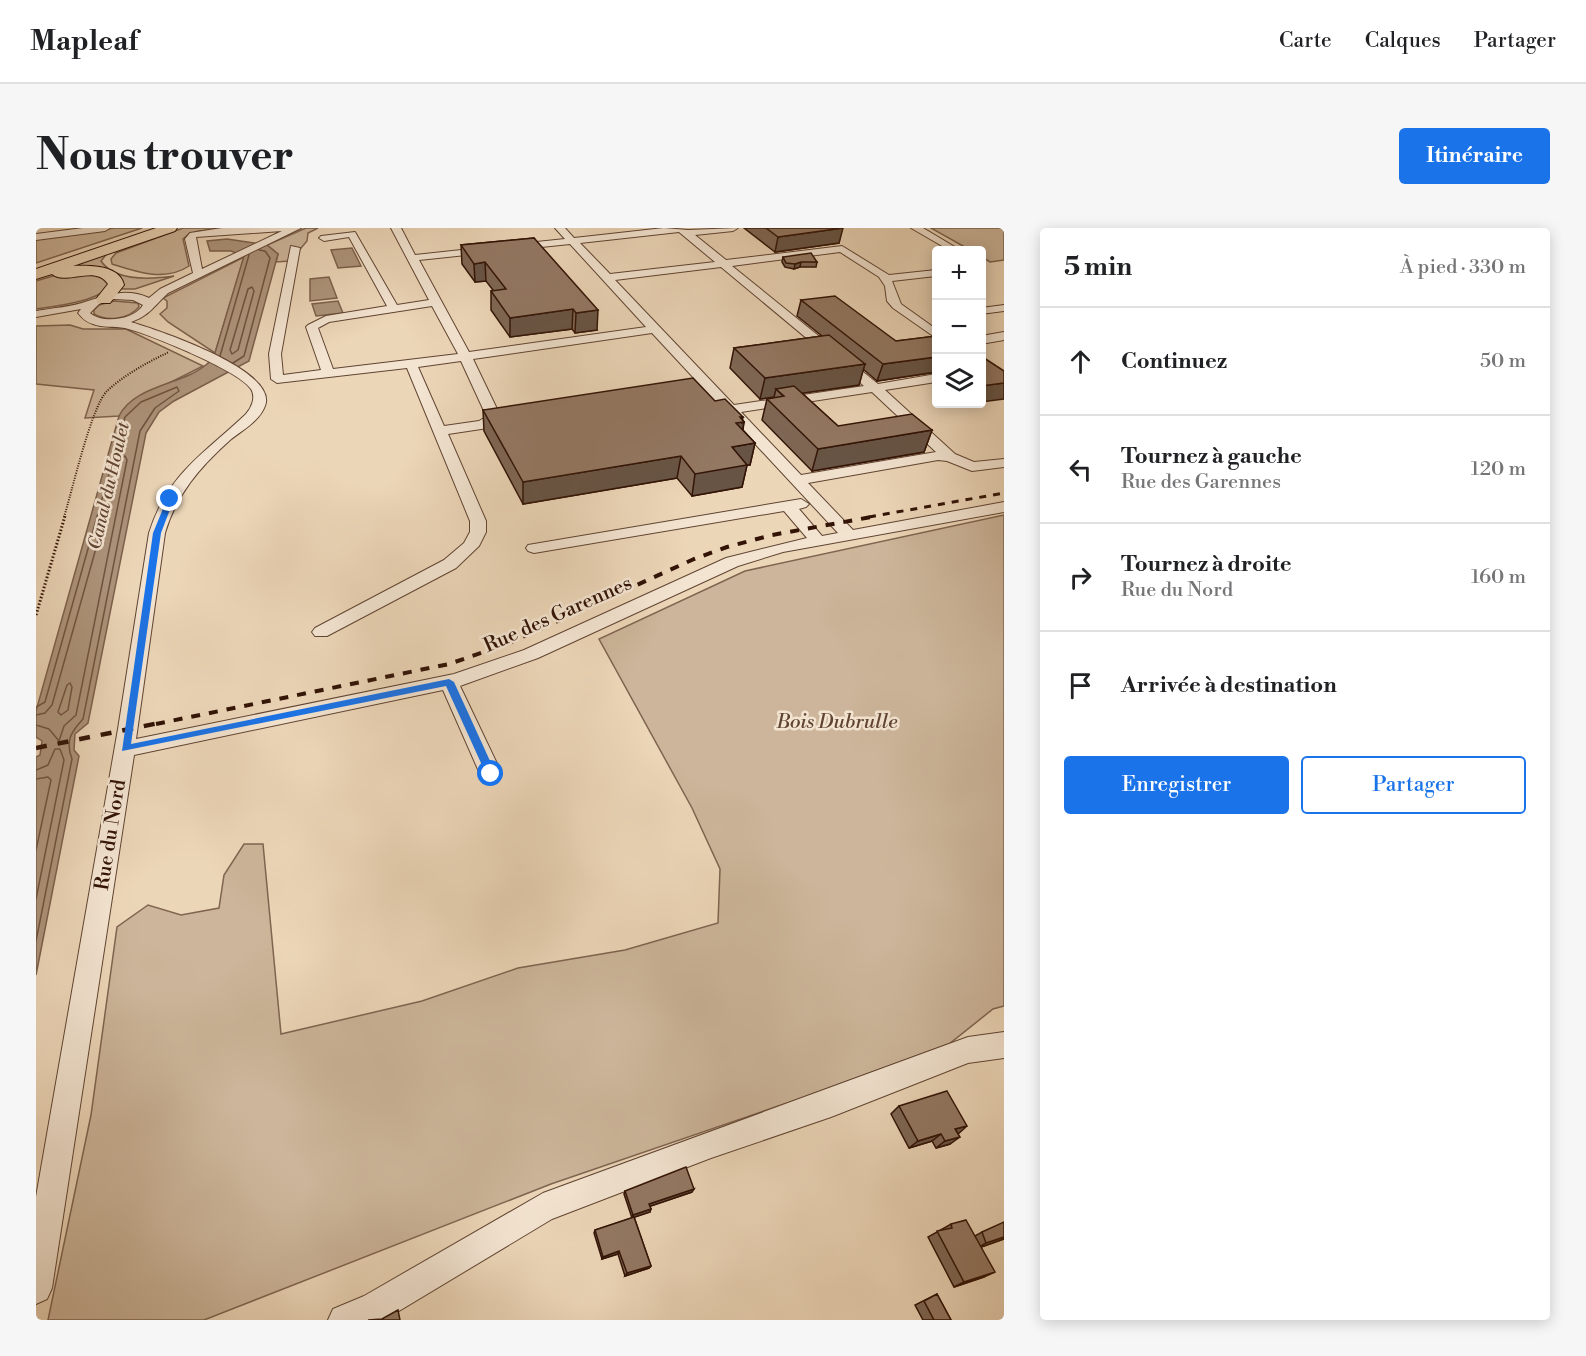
<!DOCTYPE html>
<html lang="fr">
<head>
<meta charset="utf-8">
<style>
	:root { --surface:#fff; --page:#f6f6f6; --text:#202124; --muted:#757577; --line:#e0e0e0; --accent:#1a73e8 }
	body { margin:0; font-family:"Libre Bodoni",serif; background:var(--page); color:var(--text) }
	.controls { position:absolute; right:18px; top:18px; display:grid; overflow:hidden; border-radius:6px; box-shadow:0 3px 15px #0003 }
	.controls button { width:54px; height:54px; display:grid; place-items:center; padding:0; border:0; border-bottom:2px solid var(--line); background:var(--surface); color:var(--text); font:30px sans-serif }
	.stop { position:absolute; width:18px; height:18px; margin:-14px; border:4px solid #1a73e8; border-radius:50%; background:#fff }
	.stop.end { background:#1a73e8; border-color:#fff; box-shadow:0 2px 6px #0008 }
	.list { margin:0; padding:0; list-style:none }
	h2 { display:flex; justify-content:space-between; align-items:center; height:78px; margin:0; padding:0 24px; font-size:26px }
	h2 small { font-size:20px; font-weight:400; color:var(--muted) }
	.list li { display:grid; grid-template-columns:39px 1fr auto; gap:18px; align-items:center; box-sizing:border-box; height:108px; padding:0 24px; border-top:2px solid var(--line) }
	.list b { display:block; font-size:22px; white-space:nowrap }
	.list p { margin:0; font-size:20px; white-space:nowrap; color:var(--muted) }
	.list em { font-size:20px; font-style:normal; color:var(--muted) }
	.actions { display:flex; gap:12px; padding:18px 24px }
	.actions a { flex:1; padding:14px 0; border:2px solid var(--accent); border-radius:6px; text-align:center; font-size:21px; color:var(--accent) }
	.actions .main { background:var(--accent); color:#fff }
	.icon { flex:none; width:33px; height:33px; fill:none; stroke:currentColor; stroke-width:2; stroke-linecap:round; stroke-linejoin:round }
	.map { position:relative; flex:none; width:968px; height:1092px; overflow:hidden; border-radius:6px }
	header { display:flex; align-items:center; gap:36px; box-sizing:border-box; height:84px; padding:0 30px; background:var(--surface); border-bottom:2px solid var(--line) }
	header strong { font-size:28px }
	nav { display:flex; gap:33px; margin-inline-start:auto; font-size:21px }
	.intro { display:flex; align-items:center; justify-content:space-between; box-sizing:border-box; height:144px; padding:0 36px }
	h1 { margin:0; font-size:42px }
	.button { padding:15px 27px; border-radius:6px; background:var(--accent); color:#fff; font-size:21px; font-weight:700 }
	main { display:flex; gap:36px; padding:0 36px }
	aside { flex:1; background:var(--surface); border-radius:6px; box-shadow:0 3px 15px #0003 }
	.map>svg:first-child { display:block }
	.green { fill:#ccb59a; stroke:#7f6450; stroke-width:1.5 }
	.water { fill:#ad947b; stroke:#7c604c; stroke-width:1.5 }
	.lines { fill:none; stroke-linecap:round; stroke-linejoin:round }
	.shore { stroke:#705440; stroke-width:1.5 }
	.minor-casing { stroke:#604432; stroke-width:2 }
	.highway-casing { stroke:#321306; stroke-width:2 }
	.path-far1 { stroke:#321306; stroke-width:2; stroke-dasharray:1 1.5; stroke-linecap:butt }
	.path { stroke:#321306; stroke-width:3; stroke-dasharray:1.5 2; stroke-linecap:butt }
	.minor { fill:#f3e4d1; fill-rule:evenodd }
	.highway { fill:#ecd6b8; fill-rule:evenodd }
	.rail-far2 { stroke:#321306; stroke-width:3; stroke-dasharray:7 7; stroke-linecap:butt }
	.rail-far1 { stroke:#321306; stroke-width:4; stroke-dasharray:9 9; stroke-linecap:butt }
	.rail { stroke:#321306; stroke-width:4.5; stroke-dasharray:11 11; stroke-linecap:butt }
	.wall { fill:#7e6755; stroke:#321306; stroke-width:1.5 }
	.shaded-wall { fill:#675445; stroke:#321306; stroke-width:1.5 }
	.building { fill:#937863; stroke:#321306; stroke-width:1.5 }
	.route { fill:#1a73e8 }
	.labels { text-anchor:middle; dominant-baseline:central; stroke-width:5; stroke-linejoin:round; paint-order:stroke }
	.far-water-label { font-size:18px; font-style:italic; fill:#634735; stroke:#f3e4d1 }
	.street-label { font-size:20px; fill:#321306; stroke:#f3e4d1 }
	.park-label { font-size:20px; font-style:italic; fill:#604432; stroke:#f3e4d1 }
</style>
</head>
<body>
<header>
<strong>Mapleaf</strong>
<nav><a>Carte</a><a>Calques</a><a>Partager</a></nav>
</header>
<div class="intro"><h1>Nous trouver</h1><a class="button">Itinéraire</a></div>
<main>
<div class="map">
<svg width="968" height="1092" viewBox="0 0 968 1092">
	<rect width="100%" height="100%" fill="#ecd6b8"/>
	<filter id="stains"><feTurbulence type="fractalNoise" baseFrequency=".00333" numOctaves="4"/><feColorMatrix values="0 0 0 0 .2 0 0 0 0 .09 0 0 0 0 .02 0 0 0 .5 -.17"/></filter>
	<radialGradient id="worn" r=".72"><stop offset=".6" stop-color="#630" stop-opacity="0"/><stop offset="1" stop-color="#630" stop-opacity=".3"/></radialGradient>
	<path class="green" d="M 79,0 L 106,0 L 0,35 L 0,10 Z
		M 147,0 L 194,0 L 163,3 L 153,6 L 147,11 L 153,38 C 129,54 101,44 76,36 L 75,31 L 80,25 Z
		M 270,0 L 282,0 L 272,5 L 271,13 L 254,33 L 240,34 L 242,26 L 231,17 Z
		M 895,0 L 968,0 L 968,32 L 954,34 L 946,29 L 945,22 L 934,22 Z
		M 73,23 L 65,33 C 79,54 117,51 138,48 L 99,61 L 82,61 L 86,55 L 83,48 L 76,44 L 14,44 Z
		M 208,29 L 179,125 L 132,94 L 124,86 L 131,80 L 131,73 L 127,70 Z
		M 20,47 L 65,47 L 75,57 C 62,74 20,78 0,81 L 0,53 Z
		M 78,73 L 102,75 L 103,79 C 93,91 71,94 58,86 L 58,82 L 63,77 Z
		M 34,97 L 47,101 L 90,101 L 167,138 L 95,174 L 83,188 L 49,190 L 58,162 L 0,156 L 0,98 Z
		M 968,287 L 968,778 L 957,781 L 913,816 L 754,874 L 515,956 L 168,1092 L 12,1092 L 55,887 L 81,699 L 112,677 L 145,687 L 183,680 L 188,647 L 208,616 L 227,616 L 245,806 L 386,773 L 482,740 L 589,722 L 682,695 L 684,641 L 656,580 L 563,411 L 709,343 Z"/>
	<path class="water" d="M 191,11 L 231,17 L 242,26 L 213,133 L 138,173 L 123,184 L 110,205 L 52,495 L 39,506 L 38,522 L 43,528 L 0,747 L 0,529 L 4,527 L 6,513 L 0,509 L 0,483 L 83,188 C 98,157 147,157 171,136 C 174,134 177,128 179,125 L 208,28 L 195,23 L 174,23 L 171,13 Z
		M 316,20 L 325,38 L 302,40 L 295,22 Z
		M 293,49 L 301,70 L 274,73 L 274,51 Z
		M 302,73 L 307,85 L 280,88 L 276,76 Z"/>
	<g class="lines">
		<path class="shore" d="M 216,59 L 218,63 L 202,122 L 196,126 L 194,122 L 212,61 Z
			M 184,128 L 213,27
			M 197,135 L 208,128 L 234,30 L 229,23 L 223,22
			M 34,455 L 36,459 L 32,482 L 25,487 L 22,484 L 31,457 Z
			M 0,479 L 9,474 L 89,189 L 105,174 L 141,159 L 143,163 L 119,180 L 104,203 L 47,491 C 35,504 29,513 36,531 L 0,713
			M 0,487 L 9,485 L 16,477 L 85,231 L 89,228 L 91,232 L 40,487 L 28,498 L 23,513 L 13,501 L 0,497
			M 0,542 L 12,537 L 19,521 L 24,521 L 28,532 L 0,671
			M 0,551 L 12,549 L 15,552 L 0,622"/>
		<g class="minor-casing">
			<path id="minor" d="M 47,0 L 74,0 L 69,3 L 0,12 L 0,6 Z
				M 186,0 L 265,0 L 132,65 C 118,78 113,88 95,94 C 121,102 243,142 229,178 C 223,194 205,203 193,213 C 164,239 140,267 129,305 L 100,511 L 418,446 L 488,422 L 690,330 L 771,310 L 748,283 L 498,325 L 492,323 L 490,320 L 492,317 L 765,271 L 773,276 L 770,279 L 763,281 L 786,308 L 802,305 L 616,105 L 437,131 L 462,183 L 462,192 L 452,200 L 412,206 L 450,293 L 450,304 L 443,318 L 420,340 L 291,408 L 279,408 L 276,404 L 279,400 L 408,332 L 428,315 L 434,304 L 434,293 L 371,140 L 241,155 L 235,151 L 233,126 L 255,18 L 264,20 L 245,126 L 247,147 L 285,142 L 270,99 L 272,97 L 290,88 L 351,78 L 313,9 L 288,13 L 283,10 L 285,8 L 319,4 L 361,77 L 393,72 L 355,0 L 365,0 L 379,27 L 529,11 L 519,0 L 529,0 L 538,10 L 628,0 L 652,2 L 702,0 L 697,3 L 659,7 L 690,32 L 806,18 L 853,47 L 900,42 L 900,48 L 856,53 L 865,76 L 900,101 L 900,110 L 857,80 L 851,73 L 849,58 L 843,49 L 804,24 L 696,38 L 842,156 L 900,146 L 900,154 L 849,162 L 919,226 L 938,234 L 968,231 L 968,239 L 936,243 L 911,233 L 902,232 L 772,255 L 817,302 L 968,274 L 968,284 L 747,324 L 702,338 L 502,430 L 424,458 L 466,546 L 462,552 L 455,554 L 448,552 L 444,546 L 407,462 L 98,527 L 16,1060 L 11,1071 L 0,1076 L 0,969 L 82,501 L 113,305 C 132,245 168,226 210,186 C 216,179 220,169 215,161 C 202,142 113,106 89,100 C 78,98 67,100 57,96 C 50,94 46,90 42,85 L 45,81 L 0,89 L 0,83 C 17,80 36,79 52,73 C 73,66 92,60 113,70 L 124,61 L 157,45 L 149,11 L 154,5 ZM 246,3 L 166,41 L 160,9 ZM 643,4 L 679,34 L 574,46 L 544,15 ZM 534,16 L 610,99 L 433,124 L 383,32 ZM 685,39 L 828,158 L 698,177 L 579,52 ZM 78,71 L 97,72 L 107,77 C 99,92 66,96 54,85 L 63,76 ZM 396,78 L 422,126 L 297,141 L 282,100 L 293,94 ZM 425,133 L 448,183 L 448,190 L 443,193 L 408,198 L 382,139 ZM 836,164 L 900,224 L 765,247 L 705,184 Z
				M 875,0 L 887,0 L 924,22 L 913,22 Z
				M 968,77 L 968,83 L 945,86 L 945,80 Z
				M 968,104 L 968,112 L 945,116 L 945,108 Z
				M 968,804 L 968,830 L 932,835 L 795,889 L 675,930 L 516,991 L 348,1092 L 292,1092 L 297,1081 L 328,1068 L 507,965 L 932,809 Z"/>
		</g>
		<g class="highway-casing">
			<path id="highway" d="M 120,0 L 141,0 L 139,3 L 37,38 C 53,37 84,37 88,57 L 74,75 L 62,75 L 60,71 L 72,56 C 59,36 30,58 16,46 L 0,51 L 0,41 Z"/>
		</g>
		<path class="path-far1" d="M 28,289 C 36,264 55,179 71,163 C 88,147 112,134 133,124"/>
		<path class="path" d="M 0,387 L 29,288"/>
		<use href="#minor" class="minor"/>
		<use href="#highway" class="highway"/>
		<path class="rail-far2" d="M 833,289 L 968,265"/>
		<path class="rail-far1" d="M 120,496 L 413,436 L 471,416 L 658,331 L 691,319 L 736,307 L 841,288"/>
		<path class="rail" d="M 0,520 L 128,494"/>
	</g>
	<path class="wall" d="M 708,0 L 806,0 L 803,15 L 739,24 Z
		M 498,10 L 561,102 L 539,105 L 536,101 L 474,109 L 455,82 L 455,63 L 457,62 L 450,53 L 439,54 L 426,36 L 425,17 Z
		M 747,29 L 781,34 L 780,39 L 764,39 L 758,41 L 749,39 L 746,34 Z
		M 765,72 L 860,113 L 900,108 L 900,144 L 841,153 L 827,141 L 823,157 L 766,165 L 802,198 L 896,202 L 888,224 L 776,243 L 726,192 L 731,171 L 738,170 L 738,169 L 724,171 L 694,140 L 698,120 L 786,108 L 761,88 Z
		M 679,173 L 706,191 L 708,194 L 707,202 L 719,215 L 714,237 L 711,237 L 706,259 L 656,268 L 641,250 L 487,276 L 448,203 L 447,182 Z
		M 863,878 L 922,905 L 914,916 L 900,920 L 896,913 L 873,920 L 855,886 Z
		M 589,963 L 656,964 L 614,978 L 614,984 L 598,989 L 615,1038 L 613,1040 L 589,1048 L 582,1026 L 566,1031 L 558,1005 L 559,1002 L 596,990 L 588,966 Z
		M 915,996 L 939,1008 L 946,1004 L 968,1011 L 945,1019 L 948,1049 L 918,1059 L 892,1009 Z
		M 901,1066 L 915,1092 L 887,1092 L 879,1077 Z"/>
	<path class="shaded-wall" d="M 807,0 L 803,15 L 739,24 L 742,9 Z
		M 449,34 L 450,53 L 439,54 L 438,36 Z
		M 765,34 L 764,39 L 758,41 L 759,36 Z
		M 537,81 L 536,101 L 474,109 L 474,90 Z
		M 562,82 L 561,102 L 539,105 L 540,85 Z
		M 900,129 L 900,144 L 841,153 L 847,136 Z
		M 829,136 L 823,157 L 747,168 L 740,161 L 738,169 L 724,171 L 729,150 Z
		M 968,155 L 968,171 L 945,174 L 945,158 Z
		M 704,189 L 707,189 L 706,195 L 708,194 L 704,215 L 700,195 Z
		M 896,202 L 888,224 L 776,243 L 782,221 Z
		M 719,215 L 714,237 L 711,237 L 706,259 L 656,268 L 659,246 L 696,219 Z
		M 645,228 L 641,250 L 487,276 L 487,254 Z
		M 931,898 L 922,906 L 919,901 Z
		M 905,906 L 896,913 L 873,920 L 882,913 Z
		M 924,909 L 914,916 L 900,920 L 909,913 Z
		M 658,961 L 656,964 L 612,979 L 613,976 Z
		M 615,981 L 614,984 L 596,990 L 597,987 Z
		M 968,1009 L 968,1011 L 940,1021 L 950,1015 Z
		M 583,1023 L 582,1026 L 566,1031 L 567,1029 Z
		M 615,1038 L 613,1040 L 589,1048 L 591,1045 Z
		M 959,1044 L 948,1049 L 918,1059 L 928,1054 Z"/>
	<path class="building" d="M 730,0 L 807,0 L 742,9 Z
		M 498,10 L 562,82 L 540,85 L 537,81 L 474,90 L 455,63 L 470,61 L 449,34 L 438,36 L 425,17 Z
		M 775,25 L 781,34 L 765,34 L 759,36 L 750,35 L 747,29 Z
		M 799,68 L 860,113 L 900,108 L 900,129 L 847,136 L 765,72 Z
		M 793,107 L 829,136 L 729,150 L 698,120 Z
		M 945,128 L 968,143 L 968,155 L 945,158 Z
		M 657,150 L 679,173 L 689,171 L 707,189 L 704,189 L 708,194 L 700,195 L 719,215 L 696,219 L 711,237 L 659,246 L 645,228 L 487,254 L 447,182 Z
		M 758,158 L 802,198 L 876,186 L 896,202 L 782,221 L 731,171 L 748,168 L 740,161 Z
		M 911,863 L 931,898 L 919,901 L 924,909 L 909,913 L 905,906 L 882,913 L 863,878 Z
		M 650,939 L 658,961 L 613,976 L 615,981 L 597,987 L 589,963 Z
		M 598,989 L 615,1038 L 591,1045 L 583,1023 L 567,1029 L 559,1002 Z
		M 930,992 L 959,1044 L 928,1054 L 901,1003 L 916,1000 L 915,996 Z
		M 968,994 L 968,1009 L 950,1015 L 946,1004 Z
		M 901,1066 L 915,1092 L 898,1092 L 888,1073 Z
		M 362,1082 L 364,1092 L 332,1092 L 346,1091 Z"/>
	<path class="route" d="M 134,269 L 138,271 L 125,305 L 95,516 L 413,451 L 418,454 L 460,546 L 459,548 L 452,548 L 450,546 L 410,458 L 86,523 L 117,305 L 131,271 Z"/>
	<g class="labels">
		<g class="far-water-label">
			<text transform="translate(73 258) rotate(-77)">Canal du Houlet</text>
		</g>
		<g class="street-label">
			<text transform="translate(522 387) rotate(-24)">Rue des Garennes</text>
			<text transform="translate(75 607) rotate(-81)">Rue du Nord</text>
		</g>
		<g class="park-label">
			<text x="801" y="494">Bois Dubrulle</text>
		</g>
	</g>
	<rect width="100%" height="100%" filter="url(#stains)"/>
	<rect width="100%" height="100%" fill="url(#worn)"/>
</svg>
<div class="controls">
<button>+</button>
<button>−</button>
<button><svg class="icon" aria-label="layers" viewBox="0 0 24 24"><path d="M12 4l9 5-9 5-9-5zM3 14l9 5 9-5"/></svg></button>
</div>
<div class="stop" style="left:455px;top:546px"></div>
<div class="stop end" style="left:134px;top:271px"></div>
</div>
<aside>
<h2>5 min<small>À pied · 330 m</small></h2>
<ul class="list">
<li><svg class="icon" aria-label="ahead" viewBox="0 0 24 24"><path d="M12 20V5M6 11l6-6 6 6"/></svg><div><b>Continuez</b></div><em>50 m</em></li>
<li><svg class="icon" aria-label="left" viewBox="0 0 24 24"><path d="M17 20v-9H6M10 6l-5 5 5 5"/></svg><div><b>Tournez à gauche</b><p>Rue des Garennes</p></div><em>120 m</em></li>
<li><svg class="icon" aria-label="right" viewBox="0 0 24 24"><path d="M7 20v-9h11M14 6l5 5-5 5"/></svg><div><b>Tournez à droite</b><p>Rue du Nord</p></div><em>160 m</em></li>
<li><svg class="icon" aria-label="arrive" viewBox="0 0 24 24"><path d="M6 21V4h12l-3 4 3 4H6"/></svg><div><b>Arrivée à destination</b></div></li>
</ul>
<div class="actions"><a class="main">Enregistrer</a><a>Partager</a></div>
</aside>
</main>
</body>
</html>
